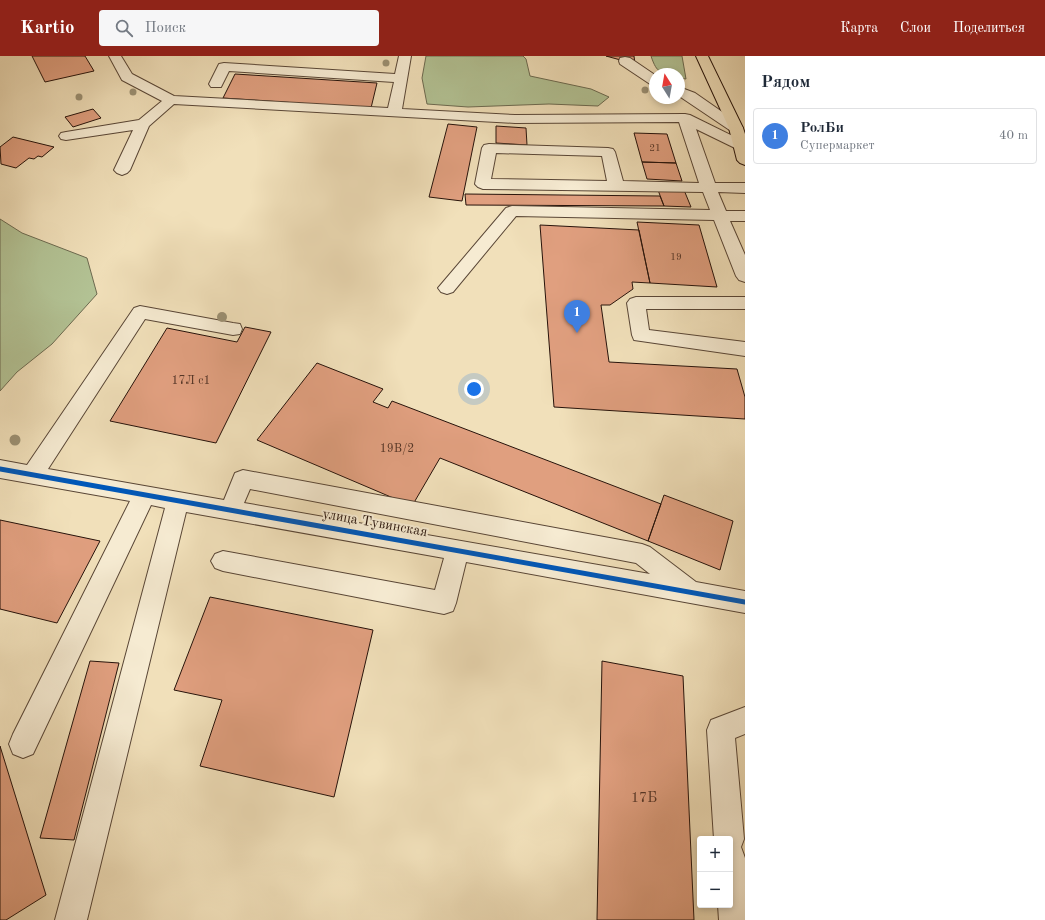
<!DOCTYPE html>
<html lang="ru">
<head>
<meta charset="utf-8">
<style>
	:root { --surface:#fff; --page:#f6f6f7; --text:#1f2937; --muted:#747a83; --line:#e0e1e3; --accent:#8f2418 }
	body { margin:0; font-family:"Old Standard TT",serif; background:var(--page); color:var(--text) }
	.controls { position:absolute; right:12px; bottom:12px; display:grid; overflow:hidden; border-radius:4px; box-shadow:0 2px 6px #0003 }
	.controls button { width:36px; height:36px; display:grid; place-items:center; padding:0; border:0; border-bottom:1px solid var(--line); background:var(--surface); color:var(--text); font:20px sans-serif }
	.compass { position:absolute; left:649px; top:12px; width:36px; height:36px; border-radius:50%; background:var(--surface); box-shadow:0 2px 6px #0003; rotate:349deg }
	.you { position:absolute; left:474px; top:333px; width:14px; height:14px; margin:-10px; border:3px solid #fff; border-radius:50%; background:#1a73e8; box-shadow:0 0 0 6px #1a73e833 }
	.badge { display:grid; place-items:center; width:26px; height:26px; border-radius:50%; background:var(--accent); color:#fff; font-size:13px; font-weight:700 }
	.pin { position:absolute; translate:-50% -33px; filter:drop-shadow(0 1px 2px #0008) }
	.pin::after { content:''; position:absolute; top:21px; width:14px; height:12px; background:inherit; clip-path:polygon(0 0,100% 0,50% 100%) }
	.list { margin:0; padding:0; list-style:none }
	h2 { display:flex; justify-content:space-between; align-items:center; height:52px; margin:0; padding:0 16px; font-size:17px }
	h2 small { font-size:13px; font-weight:400; color:var(--muted) }
	.list li { display:grid; grid-template-columns:26px 1fr auto; gap:12px; align-items:center; box-sizing:border-box; height:56px; margin:0 8px 8px; padding:0 8px; border:1px solid var(--line); border-radius:4px }
	.list b { display:block; font-size:15px; white-space:nowrap }
	.list p { margin:0; font-size:13px; white-space:nowrap; color:var(--muted) }
	.list em { font-size:13px; font-style:normal; color:var(--muted) }
	.icon { flex:none; width:22px; height:22px; fill:none; stroke:currentColor; stroke-width:2; stroke-linecap:round; stroke-linejoin:round }
	.map { position:relative; flex:none; width:745px; height:864px; overflow:hidden }
	header { display:flex; align-items:center; gap:24px; box-sizing:border-box; height:56px; padding:0 20px; background:var(--accent); color:#fff }
	header strong { font-size:19px }
	nav { display:flex; gap:22px; margin-inline-start:auto; font-size:14px }
	.search { width:280px; height:36px; background:var(--page); display:flex; align-items:center; gap:10px; box-sizing:border-box; padding:0 14px; border-radius:4px; color:var(--muted); font-size:15px }
	main { display:flex }
	aside { flex:1; background:var(--surface) }
	.map>svg:first-child { display:block }
	.green { fill:#b3c395; stroke:#6c6a50 }
	.building { fill:#e09f7f; stroke:#26120a }
	.lines { fill:none; stroke-linecap:round; stroke-linejoin:round }
	.minor-casing { stroke:#594636; stroke-width:2 }
	.major-casing { stroke:#26120a; stroke-width:2 }
	.minor { fill:#f6ebd2; fill-rule:evenodd }
	.major { fill:#f1e0ba; fill-rule:evenodd }
	.cycleway-casing { stroke:#f6ebd2; stroke-width:8 }
	.cycleway { stroke:#0057b8; stroke-width:5 }
	.tree { fill:#9c9174 }
	.labels { text-anchor:middle; dominant-baseline:central; stroke-width:4; stroke-linejoin:round; paint-order:stroke }
	.far-number-label { font-size:10px; fill:#543527 }
	.number-label { font-size:12px; fill:#543527 }
	.street-label { font-size:14px; fill:#26120a; stroke:#f6ebd2 }
	.near-number-label { font-size:14px; fill:#543527 }
</style>
</head>
<body>
<header>
<strong>Kartio</strong>
<div class="search"><svg class="icon" aria-label="search" viewBox="0 0 24 24"><circle cx="10" cy="10" r="6"/><path d="M15 15l6 6"/></svg>Поиск</div>
<nav><a>Карта</a><a>Слои</a><a>Поделиться</a></nav>
</header>
<main>
<div class="map">
<svg width="745" height="864" viewBox="0 0 745 864">
	<rect width="100%" height="100%" fill="#f1e0ba"/>
	<filter id="stains"><feTurbulence type="fractalNoise" baseFrequency=".005" numOctaves="4"/><feColorMatrix values="0 0 0 0 .2 0 0 0 0 .09 0 0 0 0 .02 0 0 0 .5 -.17"/></filter>
	<radialGradient id="worn" r=".72"><stop offset=".6" stop-color="#630" stop-opacity="0"/><stop offset="1" stop-color="#630" stop-opacity=".3"/></radialGradient>
	<path class="green" d="M 426,0 L 523,0 L 526,3 L 530,20 L 591,33 L 609,41 L 598,50 L 549,48 L 468,51 L 427,48 L 422,22 Z
		M 651,0 L 682,0 L 686,23 L 679,22 L 679,18 C 661,18 657,18 651,0 Z
		M 0,163 L 22,177 L 87,202 L 97,238 L 52,288 L 17,316 L 0,335 Z"/>
	<path class="building" d="M 32,0 L 85,0 L 94,15 L 45,26 Z
		M 606,0 L 634,0 L 635,8 Z
		M 235,18 L 377,27 L 371,52 L 223,42 Z
		M 93,53 L 101,62 L 73,71 L 65,61 Z
		M 448,68 L 477,71 L 462,145 L 429,141 Z
		M 496,70 L 526,72 L 527,89 L 496,87 Z
		M 634,77 L 667,78 L 676,107 L 642,106 Z
		M 13,81 L 54,91 L 42,101 L 38,100 L 34,103 L 29,102 L 16,112 L 1,108 L 0,91 Z
		M 642,106 L 676,107 L 682,125 L 647,123 Z
		M 658,134 L 684,134 L 691,151 L 664,150 Z
		M 465,138 L 660,140 L 664,150 L 466,149 Z
		M 637,166 L 699,169 L 717,231 L 650,227 Z
		M 540,169 L 639,174 L 650,227 L 632,226 L 633,233 L 610,249 L 601,249 L 609,306 L 737,313 L 745,341 L 745,363 L 554,351 Z
		M 245,271 L 271,276 L 216,387 L 110,365 L 167,272 L 237,286 Z
		M 317,307 L 383,333 L 373,346 L 388,352 L 392,345 L 661,448 L 648,485 L 440,402 L 412,450 L 257,384 Z
		M 664,439 L 733,465 L 720,514 L 648,485 Z
		M 0,464 L 100,485 L 57,567 L 0,553 Z
		M 210,541 L 373,574 L 334,741 L 200,710 L 222,644 L 174,634 Z
		M 90,605 L 119,607 L 74,784 L 40,782 Z
		M 602,605 L 683,620 L 694,864 L 597,864 Z
		M 0,690 L 46,839 L 6,864 L 0,864 Z"/>
	<g class="lines">
		<g class="minor-casing">
			<path id="minor" d="M 109,0 L 121,0 L 132,18 L 174,40 L 388,52 L 394,26 L 229,15 L 221,31 L 211,31 L 209,28 L 219,8 L 224,7 L 395,18 L 399,0 L 411,0 L 402,53 L 515,59 L 685,58 L 690,59 L 745,86 L 745,92 L 740,93 L 735,92 L 696,73 L 715,127 L 745,127 L 745,137 L 718,136 L 726,155 L 745,155 L 745,165 L 730,165 L 745,199 L 745,226 L 739,224 L 736,220 L 714,164 L 516,160 L 453,236 L 447,238 L 441,236 L 438,232 L 506,152 L 512,150 L 710,154 L 703,136 L 483,133 L 478,131 L 475,128 L 482,92 L 484,89 L 489,88 L 608,92 L 613,93 L 615,96 L 623,125 L 699,127 L 679,66 L 515,67 L 174,48 L 149,70 L 130,114 L 127,117 L 122,119 L 117,117 L 114,114 L 133,74 L 66,84 L 61,83 L 59,80 L 61,77 L 66,76 L 139,64 L 162,45 L 122,24 ZM 496,97 L 602,100 L 607,125 L 491,123 Z
				M 625,1 L 630,2 L 655,19 L 655,29 L 650,28 L 620,8 L 619,5 L 620,2 Z
				M 679,31 L 695,37 L 741,69 L 743,72 L 741,75 L 736,76 L 731,75 L 679,40 Z
				M 636,241 L 745,241 L 745,253 L 646,253 L 649,274 L 745,286 L 745,300 L 634,284 L 632,279 L 627,247 L 630,243 Z
				M 140,250 L 233,267 L 240,268 L 242,273 L 240,278 L 233,279 L 145,263 L 48,413 L 224,444 L 235,417 L 243,414 L 642,488 L 650,491 L 696,526 L 745,535 L 745,557 L 466,506 L 456,547 L 453,555 L 444,558 L 223,515 L 215,512 L 211,505 L 215,498 L 223,495 L 435,534 L 444,502 L 186,456 L 87,864 L 55,864 L 165,452 L 151,449 L 33,698 L 23,702 L 13,698 L 9,688 L 13,678 L 130,445 L 0,422 L 0,404 L 27,409 L 134,252 ZM 250,433 L 636,507 L 650,518 L 244,447 Z
				M 745,651 L 745,678 L 735,682 L 744,783 L 741,791 L 745,802 L 745,864 L 719,864 L 718,849 L 730,849 L 730,783 L 714,783 L 707,674 L 711,664 Z"/>
		</g>
		<g class="major-casing">
			<path id="major" d="M 696,0 L 708,0 L 743,72 L 745,78 L 745,109 L 740,107 L 737,104 L 729,72 Z"/>
		</g>
		<use href="#minor" class="minor"/>
		<use href="#major" class="major"/>
		<g class="cycleway-casing">
			<path id="cycleway" d="M 0,413 L 745,546"/>
		</g>
		<use href="#cycleway" class="cycleway"/>
	</g>
	<g class="tree">
		<circle cx="386" cy="7" r="3.5"/>
		<circle cx="645" cy="34" r="3.5"/>
		<circle cx="133" cy="36" r="3.5"/>
		<circle cx="79" cy="41" r="3.5"/>
		<circle cx="222" cy="261" r="5"/>
		<circle cx="15" cy="384" r="5.5"/>
	</g>
	<g class="labels">
		<g class="far-number-label">
			<text x="655" y="92">21</text>
			<text x="676" y="201">19</text>
		</g>
		<g class="number-label">
			<text x="191" y="325">17Л с1</text>
			<text x="397" y="393">19В/2</text>
		</g>
		<g class="street-label">
			<text transform="translate(375 467) rotate(10)">улица Тувинская</text>
		</g>
		<g class="near-number-label">
			<text x="644" y="742">17Б</text>
		</g>
	</g>
	<rect width="100%" height="100%" filter="url(#stains)"/>
	<rect width="100%" height="100%" fill="url(#worn)"/>
</svg>
<div class="controls">
<button>+</button>
<button>−</button>
</div>
<svg class="compass" viewBox="-18 -18 36 36"><path d="M0-13l5 13h-10z" fill="#e53935"/><path d="M0 13l5-13h-10z" fill="#747a83"/></svg>
<div class="you"></div>
<div class="pin badge" style="left:577px;top:277px;background:#3f7fe0">1</div>
</div>
<aside>
<h2>Рядом<small></small></h2>
<ul class="list">
<li><span class="badge" style="background:#3f7fe0">1</span><div><b>РолБи</b><p>Супермаркет</p></div><em>40 m</em></li>
</ul>
</aside>
</main>
</body>
</html>
